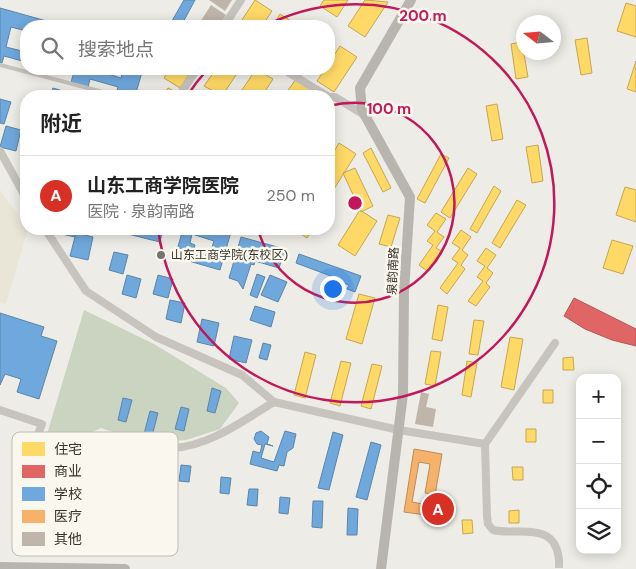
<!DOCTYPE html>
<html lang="zh">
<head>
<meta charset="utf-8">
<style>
	:root { --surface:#fff; --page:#f6f6f6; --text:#222; --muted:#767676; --line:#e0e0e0; --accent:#d93025 }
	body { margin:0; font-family:"DM Sans","Noto Sans SC",sans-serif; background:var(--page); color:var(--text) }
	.controls { position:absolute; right:15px; bottom:15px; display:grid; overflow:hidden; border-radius:10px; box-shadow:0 2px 12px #0003 }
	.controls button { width:45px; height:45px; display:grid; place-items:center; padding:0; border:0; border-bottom:1px solid var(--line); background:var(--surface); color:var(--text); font:25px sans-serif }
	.compass { position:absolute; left:516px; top:15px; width:45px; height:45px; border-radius:50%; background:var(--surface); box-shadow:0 2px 12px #0003; rotate:286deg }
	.you { position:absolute; left:332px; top:288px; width:18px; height:18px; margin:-12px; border:4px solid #fff; border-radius:50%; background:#1a73e8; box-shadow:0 0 0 8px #1a73e833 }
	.badge { display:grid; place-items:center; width:32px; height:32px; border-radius:50%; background:var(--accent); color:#fff; font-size:16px; font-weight:700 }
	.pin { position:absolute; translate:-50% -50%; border:2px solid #fff; box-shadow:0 1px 5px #0006 }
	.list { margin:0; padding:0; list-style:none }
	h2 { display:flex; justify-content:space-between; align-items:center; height:65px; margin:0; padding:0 20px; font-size:21px }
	h2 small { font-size:16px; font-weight:400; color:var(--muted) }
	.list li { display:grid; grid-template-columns:32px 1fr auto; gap:15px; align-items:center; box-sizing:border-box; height:80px; padding:0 20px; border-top:1px solid var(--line) }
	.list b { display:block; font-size:19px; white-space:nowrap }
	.list p { margin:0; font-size:16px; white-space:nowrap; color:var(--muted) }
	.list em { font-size:16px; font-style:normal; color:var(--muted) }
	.icon { flex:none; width:28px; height:28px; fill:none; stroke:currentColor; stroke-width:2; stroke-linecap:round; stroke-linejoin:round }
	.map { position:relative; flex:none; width:636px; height:569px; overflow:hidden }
	.search { position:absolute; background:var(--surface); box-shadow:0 2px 12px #0003; left:20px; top:20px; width:315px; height:55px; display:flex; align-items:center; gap:12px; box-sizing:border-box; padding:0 18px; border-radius:20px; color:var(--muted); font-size:19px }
	.panel { position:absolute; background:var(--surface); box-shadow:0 2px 12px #0003; left:20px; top:90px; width:315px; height:145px; border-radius:20px }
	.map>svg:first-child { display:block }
	.green { fill:#cbd3c1 }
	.plaza { fill:#eae6d7 }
	.homes { fill:#ffd966; stroke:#c3a755 }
	.shops { fill:#e06666; stroke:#ae5755 }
	.schools { fill:#6fa8dc; stroke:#5e85a7; fill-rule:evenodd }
	.health { fill:#f6b26b; stroke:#bd8c58 }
	.building { fill:#bfb5aa }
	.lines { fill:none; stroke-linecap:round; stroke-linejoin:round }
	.street-tunnel { stroke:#cac7c1; stroke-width:8; stroke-dasharray:8 4; stroke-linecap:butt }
	.lane { stroke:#c7c4be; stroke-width:4 }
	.street { stroke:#c7c4be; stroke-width:8 }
	.secondary { stroke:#b8b5ae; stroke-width:10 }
	.ring { fill:none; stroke:#c2185b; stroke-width:2.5 }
	.poi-dot { fill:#78746d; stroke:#f9f7ee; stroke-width:2 }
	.labels { text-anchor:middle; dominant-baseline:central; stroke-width:5; stroke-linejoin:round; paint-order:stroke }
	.poi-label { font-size:12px; fill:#38332c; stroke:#f9f7ee; text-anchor:start }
	.street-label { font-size:12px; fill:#38332c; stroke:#f9f7ee }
	.key { fill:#f9f7ee; stroke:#bfbcb4; stroke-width:1 }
	.key-label { font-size:14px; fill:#38332c }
	.centre { fill:#c2185b; stroke:#f9f7ee; stroke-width:2.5 }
	.ring-label { font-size:15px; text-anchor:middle; font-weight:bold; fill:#c2185b; stroke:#f9f7ee; stroke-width:5; stroke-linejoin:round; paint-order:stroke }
</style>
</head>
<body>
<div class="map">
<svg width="636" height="569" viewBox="0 0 636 569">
	<rect width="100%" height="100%" fill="#eeece6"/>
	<path class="green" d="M 84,310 L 154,344 L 226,388 L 239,403 L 220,429 L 186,440 L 156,442 L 130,438 L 101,428 L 88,434 L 78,458 L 42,451 Z"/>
	<path class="plaza" d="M 0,190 L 28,229 L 6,304 L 0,303 Z"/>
	<path class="homes" d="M 255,0 L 272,11 L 262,26 L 238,26 Z
		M 324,0 L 348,0 L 337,17 L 320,6 Z
		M 365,0 L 388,2 L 365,37 L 348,26 Z
		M 626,3 L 636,6 L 636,37 L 617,31 Z
		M 280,14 L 297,25 L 297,26 L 273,26 Z
		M 587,38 L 592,73 L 581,75 L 575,40 Z
		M 522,42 L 528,77 L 516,79 L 511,44 Z
		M 340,46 L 357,57 L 334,92 L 317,81 L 325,69 L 329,69 L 329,63 Z
		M 636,61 L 636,92 L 627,89 Z
		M 170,69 L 187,69 L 191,71 L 180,88 L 164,78 Z
		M 216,69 L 240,69 L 222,96 L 204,86 Z
		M 256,69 L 273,79 L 262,96 L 238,96 Z
		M 296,79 L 312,90 L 308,96 L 284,96 Z
		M 168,88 L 172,90 L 168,96 L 163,96 Z
		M 497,104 L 503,139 L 492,141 L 486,106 Z
		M 339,143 L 356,154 L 334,189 L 329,186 L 329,160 Z
		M 538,145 L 543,181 L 532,183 L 526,147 Z
		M 371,148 L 391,188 L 383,192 L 363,153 Z
		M 441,154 L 449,158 L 425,203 L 417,199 Z
		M 355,168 L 373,206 L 361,212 L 343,173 Z
		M 468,168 L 477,174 L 450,218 L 441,212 Z
		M 494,186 L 501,191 L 477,233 L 470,229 Z
		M 625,187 L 636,190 L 636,222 L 616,215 Z
		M 517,200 L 526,205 L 500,248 L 492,243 Z
		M 360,210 L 377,221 L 355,256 L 338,245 Z
		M 436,213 L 446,219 L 437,232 L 444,237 L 436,248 L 441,251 L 427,271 L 419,265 L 433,245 L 427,241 L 435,231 L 427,225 Z
		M 388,215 L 400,218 L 391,247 L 379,244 Z
		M 293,229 L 313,229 L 307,238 Z
		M 461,230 L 471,237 L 462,250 L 468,255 L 461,265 L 465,269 L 447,294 L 440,288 L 458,263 L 452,259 L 460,248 L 452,243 Z
		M 612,240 L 633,246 L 623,274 L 603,268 Z
		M 486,248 L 496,255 L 487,268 L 493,273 L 486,283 L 490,287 L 476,306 L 468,301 L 483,281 L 477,277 L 485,266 L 477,261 Z
		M 359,294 L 375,298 L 362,344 L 346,339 Z
		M 438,305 L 448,307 L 442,341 L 432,339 Z
		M 474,320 L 484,321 L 478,355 L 469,354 Z
		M 510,337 L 523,339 L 514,390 L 501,387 Z
		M 431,351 L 441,352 L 435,386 L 425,384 Z
		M 305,352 L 316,355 L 305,398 L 294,395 Z
		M 573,357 L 574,370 L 563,370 L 563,358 Z
		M 341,361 L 351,363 L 340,406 L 330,403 Z
		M 467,361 L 477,363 L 471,397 L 462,395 Z
		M 372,364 L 382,366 L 371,409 L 361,406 Z
		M 543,390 L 553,390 L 553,403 L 543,403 Z
		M 526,429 L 536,429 L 536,442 L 526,442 Z
		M 512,467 L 523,467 L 523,480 L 513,480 Z
		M 519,510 L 519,523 L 509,523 L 509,511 Z
		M 462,520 L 472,520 L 473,533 L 463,534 Z"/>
	<path class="shops" d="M 574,298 L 636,329 L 636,346 L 612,340 L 585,329 L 564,316 Z"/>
	<path class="schools" d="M 184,0 L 195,0 L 181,26 L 169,26 Z
		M 0,8 L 61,25 L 60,26 L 26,26 L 26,31 L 11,27 L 6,47 L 26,52 L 26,62 L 4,56 L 2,63 L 0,62 Z
		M 32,69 L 49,69 L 47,75 L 31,71 Z
		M 75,69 L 93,69 L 121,78 L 123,69 L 143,69 L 135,96 L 116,95 L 118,87 L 90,79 L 88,87 L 71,82 Z
		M 53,88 L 80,96 L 50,96 Z
		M 0,99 L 11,102 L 4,124 L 0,123 Z
		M 6,126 L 21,130 L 16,151 L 0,147 Z
		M 58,229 L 76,229 L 75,237 L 57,233 Z
		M 117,229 L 163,229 L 160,242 L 116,231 Z
		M 183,229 L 218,229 L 231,232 L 220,270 L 175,257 ZM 192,234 L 214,241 L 211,250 L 208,249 L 205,258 L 192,254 L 195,245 L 190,243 Z
		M 76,233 L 93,237 L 88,260 L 70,256 Z
		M 241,237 L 285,249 L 279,268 L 255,261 L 254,265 L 251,264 L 243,289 L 238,281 L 229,278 Z
		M 114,252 L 128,255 L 123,274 L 109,270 Z
		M 299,254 L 361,276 L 355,292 L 347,289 L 349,285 L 335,280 L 336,278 L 296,263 Z
		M 257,274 L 265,277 L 257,298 L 250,295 Z
		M 127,275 L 141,279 L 136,298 L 122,294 Z
		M 158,275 L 173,279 L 168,298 L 153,294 Z
		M 270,275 L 287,282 L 278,302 L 261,295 Z
		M 170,300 L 185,303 L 181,323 L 166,319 Z
		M 255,306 L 275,312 L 271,327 L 250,320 Z
		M 0,313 L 44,327 L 41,336 L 57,341 L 39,399 L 17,392 L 21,379 L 5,374 L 0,385 Z
		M 202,319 L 219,323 L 214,346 L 197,342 Z
		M 234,336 L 252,340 L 246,363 L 229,359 Z
		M 263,343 L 271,345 L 267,360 L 259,358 Z
		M 212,388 L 221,391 L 215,413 L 207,411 Z
		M 123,398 L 132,400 L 126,422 L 118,420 Z
		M 181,407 L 189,409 L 184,431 L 175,429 Z
		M 150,411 L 158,413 L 152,436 L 144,434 Z
		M 261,431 L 269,437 L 267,444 L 273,446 L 265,444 L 261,458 L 274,462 L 285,431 L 296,434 L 293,448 L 287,452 L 284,466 L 279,465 L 277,471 L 250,464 L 253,451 L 260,453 L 262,445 L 257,444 L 254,439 L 256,433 Z
		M 333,432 L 343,435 L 329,490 L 318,488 Z
		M 371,442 L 381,445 L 367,500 L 356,497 Z
		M 181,465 L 191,466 L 189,482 L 179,481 Z
		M 221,477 L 231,478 L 229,494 L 220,493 Z
		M 249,489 L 258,489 L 257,506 L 247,505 Z
		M 280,497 L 290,498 L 288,514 L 279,513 Z
		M 313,501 L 323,501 L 322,528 L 312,527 Z
		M 348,508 L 358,509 L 357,535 L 347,535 Z"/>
	<path class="health" d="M 414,449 L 442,454 L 435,495 L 425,493 L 430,464 L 419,462 L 412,502 L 428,505 L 426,515 L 404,512 Z"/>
	<path class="building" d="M 209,0 L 232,0 L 225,11 Z
		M 211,5 L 226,15 L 219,26 L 207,26 L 200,22 Z
		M 421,392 L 429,394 L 426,407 L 436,409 L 433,427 L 415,424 Z"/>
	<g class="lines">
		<path class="street-tunnel" d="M 559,560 L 559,569"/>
		<path class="lane" d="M 0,65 L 103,92"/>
		<path class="street" d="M 224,26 L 241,0
			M 283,69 L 327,96
			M 179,96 L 197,69
			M 329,97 L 335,97 L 366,116
			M 0,151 L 26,198
			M 45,229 L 86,291 L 156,337 L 242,375 L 274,402
			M 555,343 L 485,444 L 487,516 L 488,524 L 493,530 C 519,536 555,520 559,560
			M 0,410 L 42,424 L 30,455 L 56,465 L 93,464 L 118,471 L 135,442 C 147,444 161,449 173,448 C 210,446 244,420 274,402 L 399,430 L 485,444"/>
		<path class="secondary" d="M 0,567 L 125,569
			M 381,569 L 403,394 L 404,292 L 410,197 L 362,110 L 360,88 L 411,0"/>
	</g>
	<g class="ring">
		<path d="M329 106A100 100 0 1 1 258 229"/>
		<path d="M187 96A199 199 0 0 1 207 70M265 26A199 199 0 1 1 158 229"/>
	</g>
	<circle class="poi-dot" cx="161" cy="255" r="5"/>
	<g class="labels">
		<g class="poi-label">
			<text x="171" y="255">山东工商学院(东校区)</text>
		</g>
		<g class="street-label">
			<text transform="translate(393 271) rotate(-87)">泉韵南路</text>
		</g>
	</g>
	<rect x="12" y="432" width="166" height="124" rx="8" class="key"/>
	<rect x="22" y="442" width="23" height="14" fill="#ffd966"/>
	<rect x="22" y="465" width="23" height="13" fill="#e06666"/>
	<rect x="22" y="487" width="23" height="14" fill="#6fa8dc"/>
	<rect x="22" y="510" width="23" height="13" fill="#f6b26b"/>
	<rect x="22" y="532" width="23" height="14" fill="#bfb5aa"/>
	<g class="key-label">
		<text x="54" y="454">住宅</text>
		<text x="54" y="476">商业</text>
		<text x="54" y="499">学校</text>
		<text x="54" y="521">医疗</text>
		<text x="54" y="544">其他</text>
	</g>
	<circle cx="355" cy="203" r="8" class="centre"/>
	<g class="ring-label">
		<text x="423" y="21">200 m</text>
		<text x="389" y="114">100 m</text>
	</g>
</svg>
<div class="controls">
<button>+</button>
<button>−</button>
<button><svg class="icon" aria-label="locate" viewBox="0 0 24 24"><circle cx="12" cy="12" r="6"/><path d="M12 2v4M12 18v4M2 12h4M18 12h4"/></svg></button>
<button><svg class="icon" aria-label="layers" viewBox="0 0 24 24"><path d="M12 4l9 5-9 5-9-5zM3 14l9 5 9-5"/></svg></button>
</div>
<svg class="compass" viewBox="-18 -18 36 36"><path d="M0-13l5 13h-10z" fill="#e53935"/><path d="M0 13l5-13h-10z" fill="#767676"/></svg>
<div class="you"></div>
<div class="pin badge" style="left:438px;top:509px">A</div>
<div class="search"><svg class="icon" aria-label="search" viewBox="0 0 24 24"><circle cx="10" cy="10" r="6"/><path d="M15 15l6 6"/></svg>搜索地点</div>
<section class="panel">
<h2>附近<small></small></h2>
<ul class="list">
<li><span class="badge">A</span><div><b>山东工商学院医院</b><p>医院 · 泉韵南路</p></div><em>250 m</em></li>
</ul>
</section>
</div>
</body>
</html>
